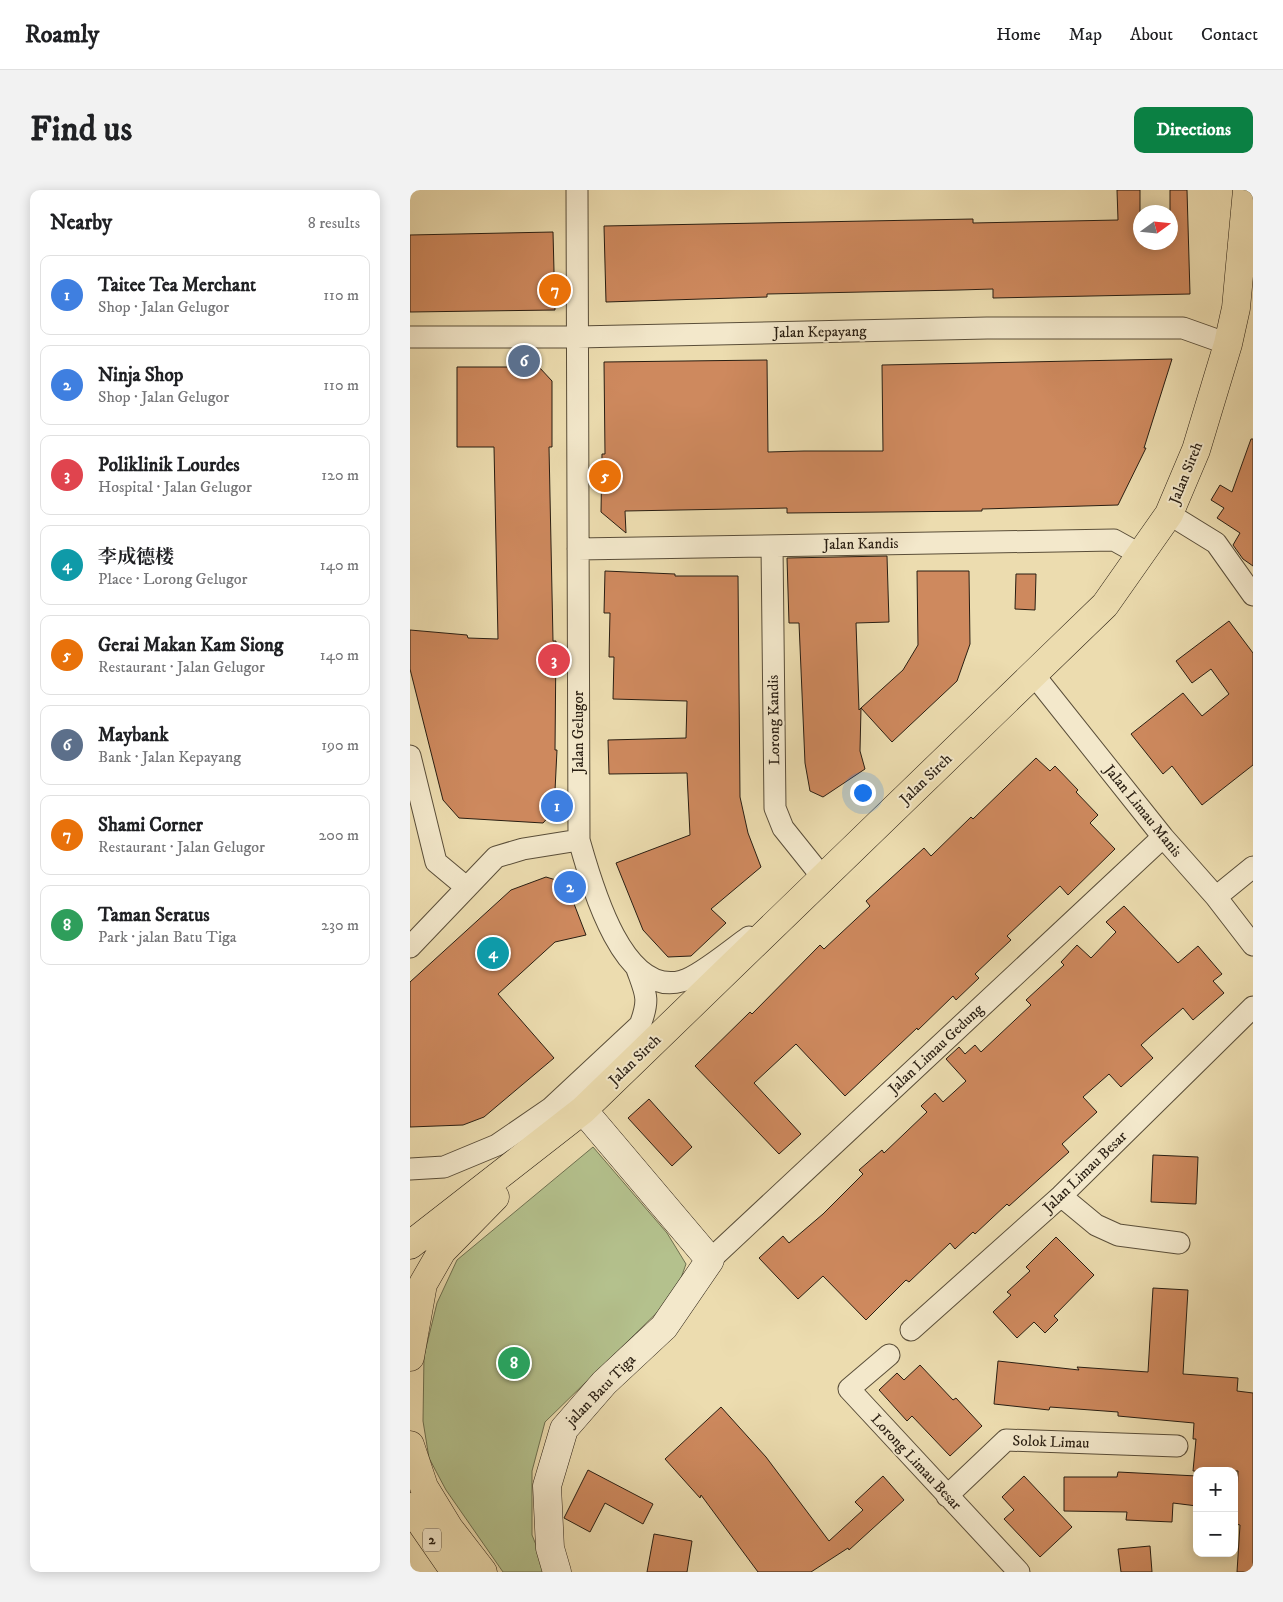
<!DOCTYPE html>
<html lang="en">
<head>
<meta charset="utf-8">
<style>
	:root { --surface:#fff; --page:#f2f2f2; --text:#202124; --muted:#757577; --line:#e0e0e0; --accent:#0b8043 }
	body { margin:0; font-family:"IM FELL DW Pica","Noto Serif SC",serif; background:var(--page); color:var(--text) }
	.controls { position:absolute; right:15px; bottom:15px; display:grid; overflow:hidden; border-radius:10px; box-shadow:0 2px 12px #0003 }
	.controls button { width:45px; height:45px; display:grid; place-items:center; padding:0; border:0; border-bottom:1px solid var(--line); background:var(--surface); color:var(--text); font:25px sans-serif }
	.compass { position:absolute; left:723px; top:15px; width:45px; height:45px; border-radius:50%; background:var(--surface); box-shadow:0 2px 12px #0003; rotate:75deg }
	.you { position:absolute; left:452px; top:602px; width:18px; height:18px; margin:-12px; border:4px solid #fff; border-radius:50%; background:#1a73e8; box-shadow:0 0 0 8px #1a73e833 }
	.badge { display:grid; place-items:center; width:32px; height:32px; border-radius:50%; background:var(--accent); color:#fff; font-size:16px; font-weight:700 }
	.pin { position:absolute; translate:-50% -50%; border:2px solid #fff; box-shadow:0 1px 5px #0006 }
	.list { margin:0; padding:0; list-style:none }
	h2 { display:flex; justify-content:space-between; align-items:center; height:65px; margin:0; padding:0 20px; font-size:21px }
	h2 small { font-size:16px; font-weight:400; color:var(--muted) }
	.list li { display:grid; grid-template-columns:32px 1fr auto; gap:15px; align-items:center; box-sizing:border-box; height:80px; margin:0 10px 10px; padding:0 10px; border:1px solid var(--line); border-radius:10px }
	.list b { display:block; font-size:19px; white-space:nowrap }
	.list p { margin:0; font-size:16px; white-space:nowrap; color:var(--muted) }
	.list em { font-size:16px; font-style:normal; color:var(--muted) }
	.map { position:relative; flex:none; width:843px; height:1382px; overflow:hidden; border-radius:10px }
	header { display:flex; align-items:center; gap:30px; box-sizing:border-box; height:70px; padding:0 25px; background:var(--surface); border-bottom:1px solid var(--line) }
	header strong { font-size:24px }
	nav { display:flex; gap:28px; margin-inline-start:auto; font-size:18px }
	.intro { display:flex; align-items:center; justify-content:space-between; box-sizing:border-box; height:120px; padding:0 30px }
	h1 { margin:0; font-size:35px }
	.button { padding:12px 22px; border-radius:10px; background:var(--accent); color:#fff; font-size:18px; font-weight:700 }
	main { display:flex; gap:30px; padding:0 30px }
	aside { flex:1; background:var(--surface); border-radius:10px; box-shadow:0 2px 12px #0003 }
	.map>svg:first-child { display:block }
	.green { fill:#b4c18d; stroke:#6e7050 }
	.building { fill:#ce895e; stroke:#291e12 }
	.lines { fill:none; stroke-linecap:round; stroke-linejoin:round }
	.street-casing { stroke:#5a4e39; stroke-width:23 }
	.secondary-casing { stroke:#291e12; stroke-width:29 }
	.highway-casing { stroke:#291e12; stroke-width:29 }
	.street { stroke:#f3e8cb; stroke-width:21 }
	.secondary { stroke:#f3e8cb; stroke-width:28 }
	.highway { stroke:#ecdcaf; stroke-width:28 }
	.labels { text-anchor:middle; dominant-baseline:central; stroke-width:4; stroke-linejoin:round; paint-order:stroke }
	.shield { fill:#f3e8cb; stroke:#665b4a; stroke-width:1 }
	.shield-label { font-size:14px; font-weight:bold; fill:#291e12 }
	.street-label { font-size:15px; fill:#291e12; stroke:#f3e8cb }
</style>
</head>
<body>
<header>
<strong>Roamly</strong>
<nav><a>Home</a><a>Map</a><a>About</a><a>Contact</a></nav>
</header>
<div class="intro"><h1>Find us</h1><a class="button">Directions</a></div>
<main>
<aside>
<h2>Nearby<small>8 results</small></h2>
<ul class="list">
<li><span class="badge" style="background:#3f7fe0">1</span><div><b>Taitee Tea Merchant</b><p>Shop · Jalan Gelugor</p></div><em>110 m</em></li>
<li><span class="badge" style="background:#3f7fe0">2</span><div><b>Ninja Shop</b><p>Shop · Jalan Gelugor</p></div><em>110 m</em></li>
<li><span class="badge" style="background:#e0444e">3</span><div><b>Poliklinik Lourdes</b><p>Hospital · Jalan Gelugor</p></div><em>120 m</em></li>
<li><span class="badge" style="background:#0f9aa8">4</span><div><b>李成德楼</b><p>Place · Lorong Gelugor</p></div><em>140 m</em></li>
<li><span class="badge" style="background:#e8710a">5</span><div><b>Gerai Makan Kam Siong</b><p>Restaurant · Jalan Gelugor</p></div><em>140 m</em></li>
<li><span class="badge" style="background:#5c6f8a">6</span><div><b>Maybank</b><p>Bank · Jalan Kepayang</p></div><em>190 m</em></li>
<li><span class="badge" style="background:#e8710a">7</span><div><b>Shami Corner</b><p>Restaurant · Jalan Gelugor</p></div><em>200 m</em></li>
<li><span class="badge" style="background:#2e9e5b">8</span><div><b>Taman Seratus</b><p>Park · jalan Batu Tiga</p></div><em>230 m</em></li>
</ul>
</aside>
<div class="map">
<svg width="843" height="1382" viewBox="0 0 843 1382">
	<rect width="100%" height="100%" fill="#ecdcaf"/>
	<filter id="stains"><feTurbulence type="fractalNoise" baseFrequency=".004" numOctaves="4"/><feColorMatrix values="0 0 0 0 .2 0 0 0 0 .09 0 0 0 0 .02 0 0 0 .5 -.17"/></filter>
	<radialGradient id="worn" r=".72"><stop offset=".6" stop-color="#630" stop-opacity="0"/><stop offset="1" stop-color="#630" stop-opacity=".3"/></radialGradient>
	<path class="green" d="M 183,957 L 257,1043 L 276,1074 L 265,1105 L 135,1232 L 122,1281 L 122,1345 L 137,1382 L 93,1382 L 36,1300 L 19,1268 L 13,1231 L 14,1166 L 27,1113 L 47,1070 Z"/>
	<path class="building" d="M 707,0 L 730,0 L 730,52 L 760,52 L 760,0 L 777,0 L 780,104 L 583,108 L 583,99 L 549,100 L 357,104 L 357,107 L 196,112 L 194,36 L 563,29 L 563,33 L 708,30 Z
		M 143,42 L 145,120 L 0,122 L 0,45 Z
		M 762,169 L 734,258 L 736,258 L 708,315 L 572,319 L 572,321 L 377,323 L 377,318 L 215,321 L 216,343 L 191,322 L 192,264 L 195,264 L 194,172 L 357,170 L 358,262 L 394,261 L 473,261 L 472,175 Z
		M 47,177 L 129,177 L 142,191 L 142,257 L 139,257 L 143,451 L 146,451 L 145,560 L 147,560 L 144,621 L 133,633 L 49,628 L 33,610 L 0,479 L 0,440 L 57,445 L 58,448 L 88,449 L 84,257 L 47,257 Z
		M 841,249 L 843,249 L 843,376 L 833,369 L 823,355 L 830,343 L 807,328 L 814,318 L 801,310 L 810,295 L 822,302 Z
		M 477,366 L 479,432 L 446,433 L 449,520 L 451,518 L 450,561 L 455,579 L 413,607 L 400,601 L 395,573 L 389,433 L 379,433 L 377,368 Z
		M 195,381 L 265,384 L 265,386 L 328,386 L 330,607 L 338,643 L 351,677 L 301,719 L 316,733 L 281,766 L 258,767 L 233,740 L 206,673 L 280,645 L 277,583 L 199,584 L 198,550 L 276,548 L 277,511 L 203,509 L 204,467 L 199,467 L 200,423 L 194,423 Z
		M 507,381 L 559,381 L 560,454 L 547,491 L 482,552 L 451,518 L 493,480 L 508,455 Z
		M 606,384 L 626,384 L 625,420 L 605,419 Z
		M 819,431 L 843,463 L 843,575 L 792,615 L 762,576 L 753,584 L 721,544 L 773,503 L 792,526 L 819,504 L 801,479 L 782,493 L 766,471 Z
		M 626,568 L 640,581 L 645,576 L 668,600 L 666,602 L 688,625 L 680,633 L 705,659 L 658,705 L 650,696 L 597,746 L 601,750 L 565,784 L 569,788 L 546,810 L 543,806 L 508,840 L 507,838 L 435,906 L 386,854 L 344,893 L 391,944 L 369,964 L 285,876 L 340,822 L 342,824 L 410,755 L 414,759 L 460,716 L 456,711 L 514,658 L 521,666 L 561,627 L 563,629 Z
		M 136,687 L 156,693 L 176,745 L 145,752 L 88,804 L 144,868 L 74,927 L 53,935 L 0,937 L 0,792 L 101,700 Z
		M 714,716 L 768,773 L 788,756 L 812,784 L 803,791 L 814,803 L 783,830 L 773,818 L 741,846 L 731,855 L 743,868 L 711,897 L 699,884 L 673,907 L 687,922 L 652,954 L 659,962 L 599,1016 L 597,1014 L 565,1044 L 563,1042 L 545,1059 L 540,1053 L 499,1092 L 496,1090 L 456,1130 L 413,1086 L 388,1109 L 349,1068 L 373,1046 L 379,1053 L 413,1024 L 453,984 L 449,980 L 472,960 L 474,963 L 517,922 L 511,916 L 525,903 L 533,912 L 556,891 L 536,869 L 549,857 L 555,864 L 565,855 L 571,862 L 621,815 L 616,810 L 654,775 L 651,772 L 667,755 L 681,768 L 706,742 L 696,732 Z
		M 239,909 L 282,957 L 262,976 L 218,928 Z
		M 743,965 L 788,967 L 786,1014 L 741,1012 Z
		M 646,1047 L 684,1085 L 644,1126 L 648,1130 L 635,1143 L 624,1132 L 607,1148 L 583,1122 L 601,1105 L 597,1102 L 620,1081 L 616,1077 Z
		M 743,1098 L 778,1100 L 773,1184 L 828,1188 L 827,1201 L 843,1203 L 843,1382 L 827,1382 L 830,1335 L 826,1334 L 828,1281 L 783,1281 L 786,1249 L 783,1249 L 784,1233 L 708,1226 L 708,1222 L 640,1217 L 639,1220 L 584,1214 L 588,1171 L 669,1180 L 667,1177 L 738,1182 Z
		M 510,1175 L 543,1210 L 546,1208 L 572,1236 L 540,1266 L 502,1226 L 497,1231 L 469,1200 L 487,1183 L 494,1190 Z
		M 311,1217 L 356,1267 L 419,1351 L 453,1320 L 445,1312 L 473,1286 L 494,1310 L 439,1360 L 438,1358 L 401,1382 L 348,1382 L 291,1305 L 290,1308 L 255,1269 Z
		M 178,1280 L 243,1314 L 233,1334 L 195,1313 L 180,1342 L 154,1328 Z
		M 708,1282 L 787,1286 L 787,1316 L 763,1313 L 762,1332 L 716,1330 L 717,1322 L 654,1321 L 654,1287 L 707,1287 Z
		M 614,1286 L 662,1337 L 630,1367 L 594,1329 L 604,1320 L 592,1307 Z
		M 244,1344 L 282,1351 L 277,1382 L 237,1382 Z
		M 740,1356 L 742,1382 L 711,1382 L 708,1359 Z"/>
	<g class="lines">
		<g class="street-casing">
			<path id="street" d="M 167,0 L 169,650 C 181,692 212,808 272,791 C 289,787 323,758 339,747
				M 0,147 L 167,147 L 577,138 L 773,138 L 818,154
				M 759,324 L 806,353 L 843,405
				M 362,356 L 365,618 L 373,638 L 413,688
				M 168,359 L 704,350 L 731,365
				M 624,485 L 753,647 L 806,707 L 843,755
				M 0,566 L 26,672 L 56,697
				M 806,707 L 843,677
				M 0,757 L 86,667 L 113,659 L 169,650
				M 0,979 L 34,977 L 87,955 L 141,918 L 230,835 C 240,809 236,804 227,779
				M 651,1006 L 686,1035 L 708,1045 L 769,1053
				M 300,1070 L 753,647
				M 501,1140 L 651,1006 L 843,817
				M 479,1165 L 439,1199 L 609,1382
				M 537,1306 L 596,1250 L 767,1256"/>
		</g>
		<g class="secondary-casing">
			<path id="secondary" d="M 147,1382 L 140,1358 L 137,1296 L 154,1239 L 194,1193 L 254,1137 L 300,1070 L 173,920"/>
		</g>
		<g class="highway-casing">
			<path id="highway" d="M 0,1055 L 173,920 L 695,415 L 759,324 L 786,260 L 818,154 L 826,118 L 837,0
				M 0,1167 L 13,1094 L 32,1061 L 85,1007
				M 0,1255 L 14,1297 L 39,1338 L 73,1382
				M 0,1317 L 45,1382"/>
		</g>
		<use href="#street" class="street"/>
		<use href="#secondary" class="secondary"/>
		<use href="#highway" class="highway"/>
	</g>
	<g class="labels">
		<rect class="shield" x="13" y="1338.5" width="18" height="23" rx="4"/>
		<g class="shield-label">
			<text x="22" y="1350">2</text>
		</g>
		<g class="street-label">
			<text transform="translate(410 142) rotate(-1)">Jalan Kepayang</text>
			<text transform="translate(776 283) rotate(-68)">Jalan Sireh</text>
			<text transform="translate(451 354) rotate(-1)">Jalan Kandis</text>
			<text transform="translate(364 530) rotate(-91)">Lorong Kandis</text>
			<text transform="translate(168 542) rotate(-90)">Jalan Gelugor</text>
			<text transform="translate(516 589) rotate(-44)">Jalan Sireh</text>
			<text transform="translate(733 621) rotate(51)">Jalan Limau Manis</text>
			<text transform="translate(526 859) rotate(-43)">Jalan Limau Gedung</text>
			<text transform="translate(225 870) rotate(-44)">Jalan Sireh</text>
			<text transform="translate(675 982) rotate(-44)">Jalan Limau Besar</text>
			<text transform="translate(191 1200) rotate(-46)">jalan Batu Tiga</text>
			<text transform="translate(641 1252) rotate(2)">Solok Limau</text>
			<text transform="translate(506 1272) rotate(47)">Lorong Limau Besar</text>
		</g>
	</g>
	<rect width="100%" height="100%" filter="url(#stains)"/>
	<rect width="100%" height="100%" fill="url(#worn)"/>
</svg>
<div class="controls">
<button>+</button>
<button>−</button>
</div>
<svg class="compass" viewBox="-18 -18 36 36"><path d="M0-13l5 13h-10z" fill="#e53935"/><path d="M0 13l5-13h-10z" fill="#757577"/></svg>
<div class="you"></div>
<div class="pin badge" style="left:147px;top:616px;background:#3f7fe0">1</div>
<div class="pin badge" style="left:160px;top:697px;background:#3f7fe0">2</div>
<div class="pin badge" style="left:144px;top:470px;background:#e0444e">3</div>
<div class="pin badge" style="left:83px;top:763px;background:#0f9aa8">4</div>
<div class="pin badge" style="left:195px;top:286px;background:#e8710a">5</div>
<div class="pin badge" style="left:114px;top:171px;background:#5c6f8a">6</div>
<div class="pin badge" style="left:145px;top:100px;background:#e8710a">7</div>
<div class="pin badge" style="left:104px;top:1173px;background:#2e9e5b">8</div>
</div>
</main>
</body>
</html>
